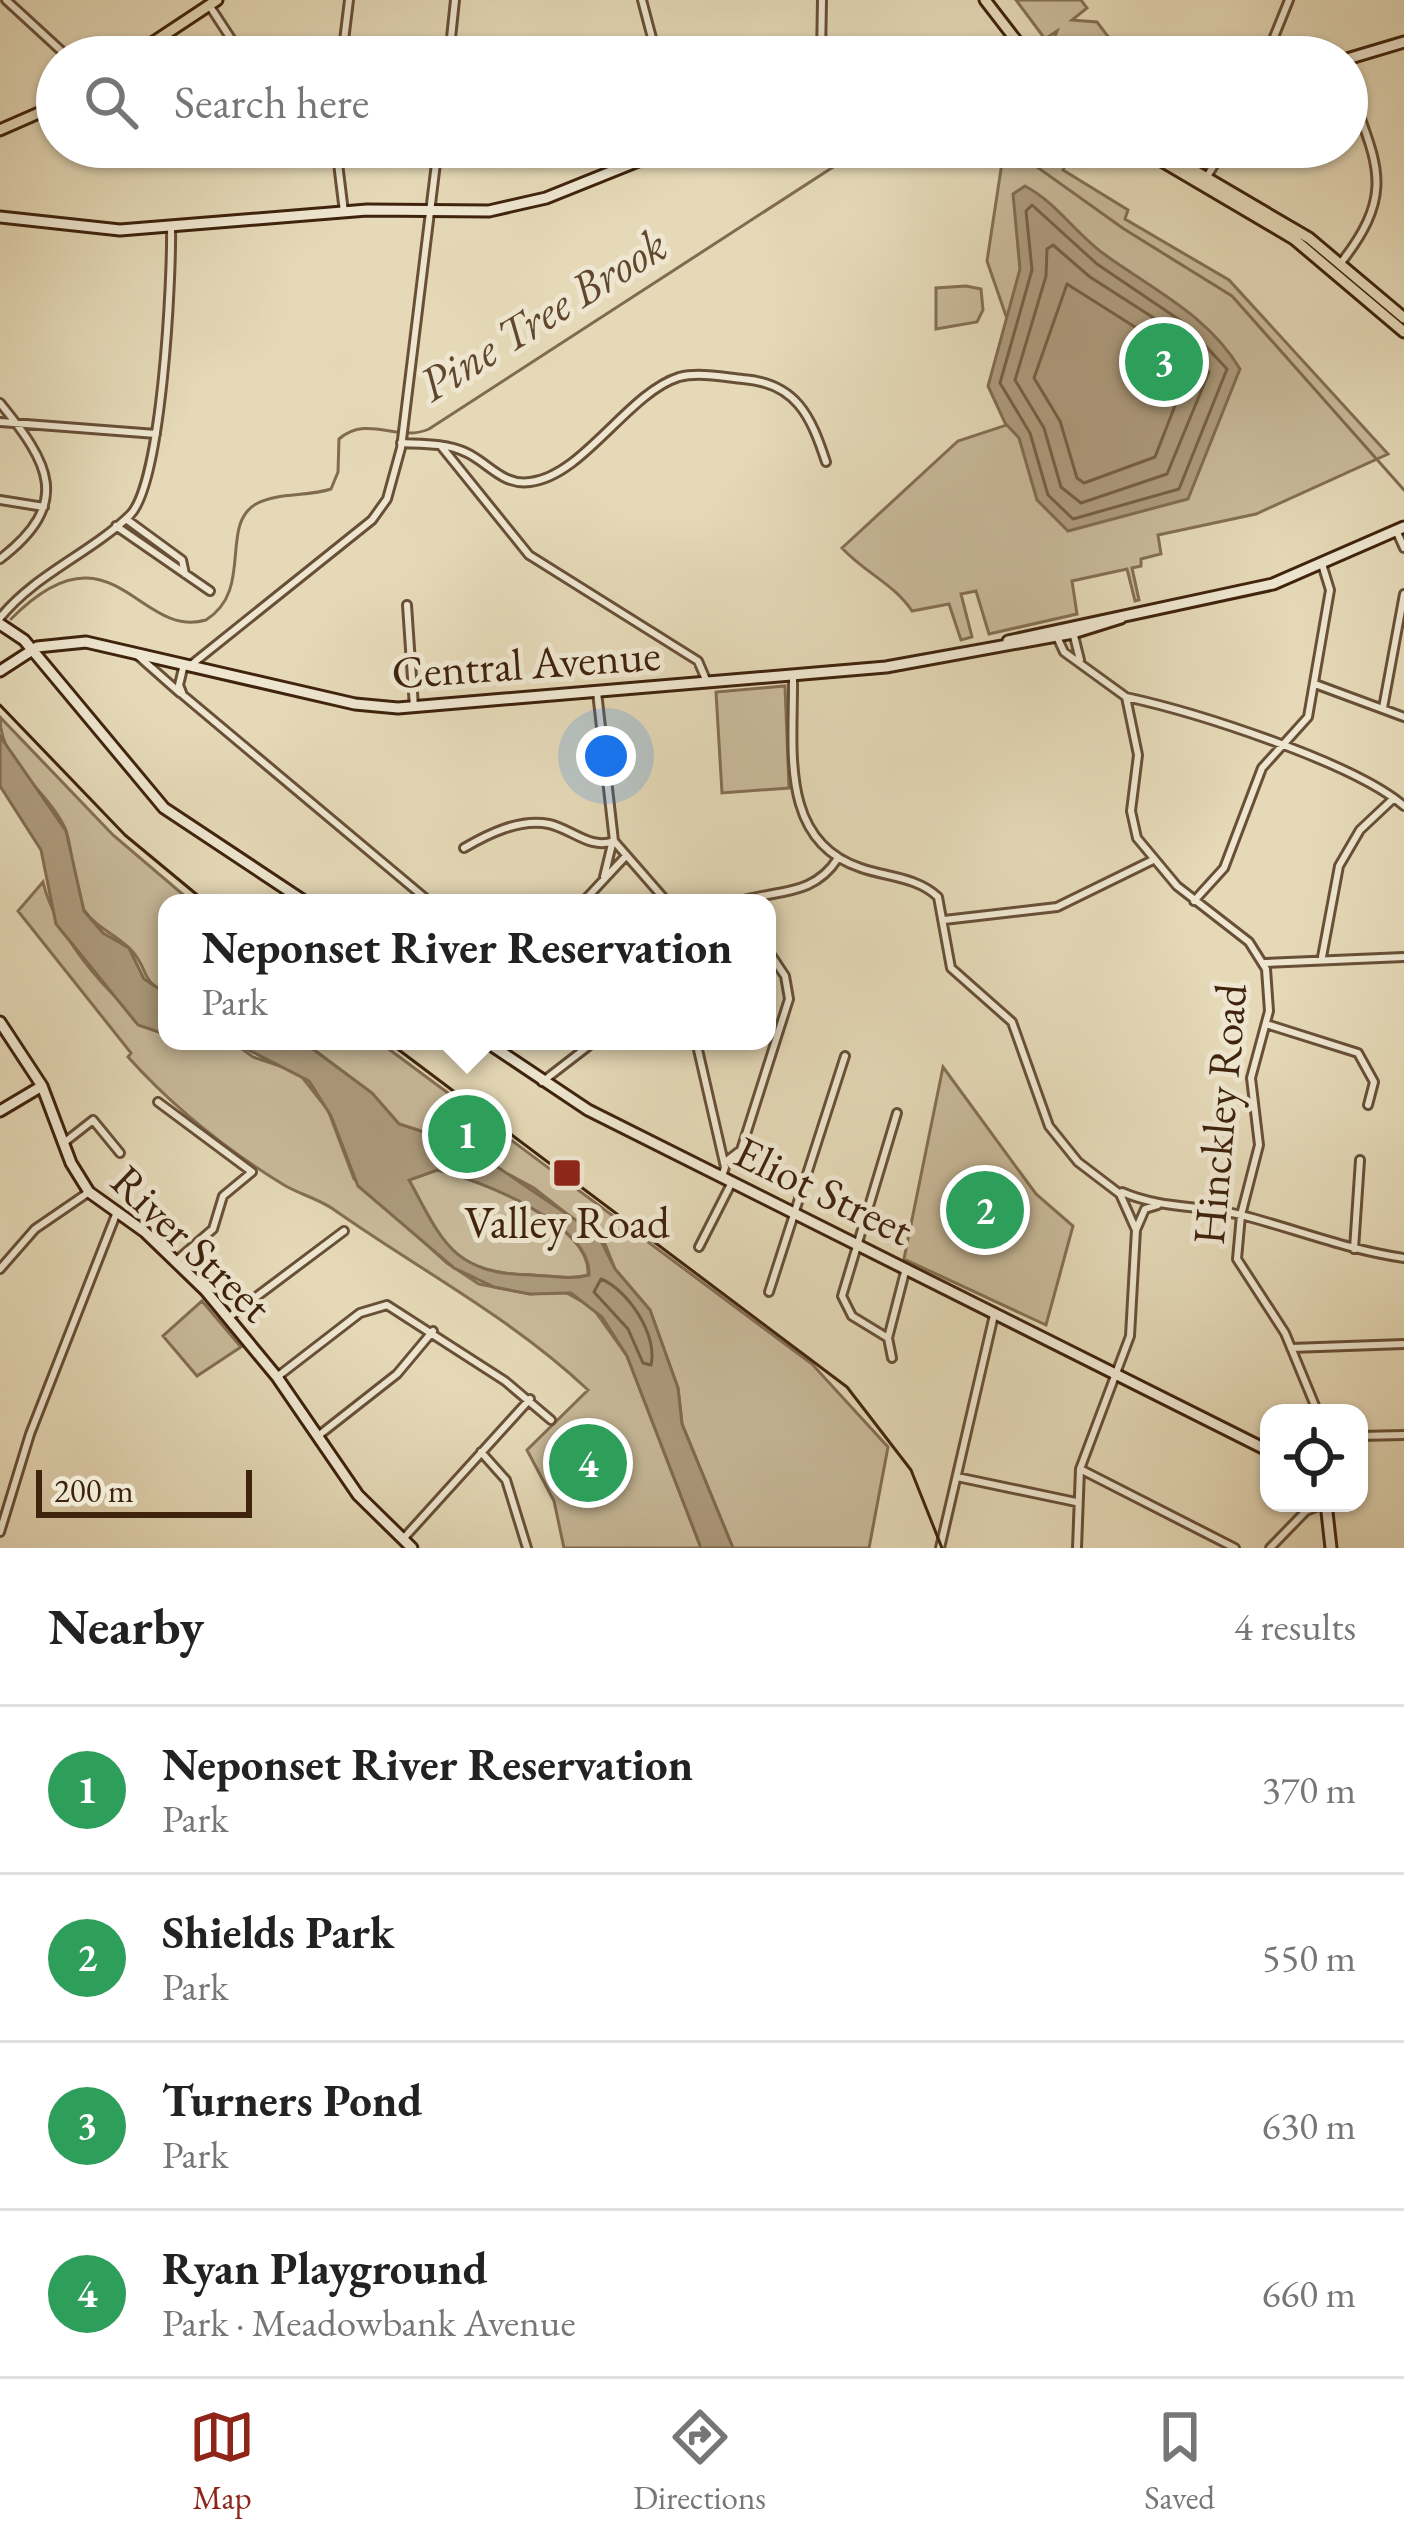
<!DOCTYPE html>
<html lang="en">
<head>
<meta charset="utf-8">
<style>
	:root { --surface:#fff; --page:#f2f2f2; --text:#222; --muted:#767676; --line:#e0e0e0; --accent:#8f2418 }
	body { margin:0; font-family:"EB Garamond",serif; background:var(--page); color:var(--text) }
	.controls { position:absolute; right:36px; bottom:36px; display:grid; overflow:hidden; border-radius:24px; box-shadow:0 3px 9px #0004 }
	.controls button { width:108px; height:108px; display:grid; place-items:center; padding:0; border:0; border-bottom:3px solid var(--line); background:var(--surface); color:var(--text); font:60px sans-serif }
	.scale { position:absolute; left:36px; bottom:30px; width:216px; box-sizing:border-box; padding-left:12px; border:6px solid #3f230c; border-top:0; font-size:33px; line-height:42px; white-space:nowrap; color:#3f230c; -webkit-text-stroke:9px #eee6d0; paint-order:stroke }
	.you { position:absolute; left:606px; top:756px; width:42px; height:42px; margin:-30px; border:9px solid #fff; border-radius:50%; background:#1a73e8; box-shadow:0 0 0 18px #1a73e833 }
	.badge { display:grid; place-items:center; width:78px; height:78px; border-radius:50%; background:var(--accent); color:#fff; font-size:39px; font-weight:700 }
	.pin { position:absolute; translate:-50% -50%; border:6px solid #fff; box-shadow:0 3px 12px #0006 }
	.popup { position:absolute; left:158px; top:894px; width:618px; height:156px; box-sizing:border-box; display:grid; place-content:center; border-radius:24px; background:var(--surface); filter:drop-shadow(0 3px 9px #0005); font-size:39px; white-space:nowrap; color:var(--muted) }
	.popup b { font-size:45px; color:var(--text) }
	.popup::after { content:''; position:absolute; left:50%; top:100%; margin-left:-24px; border:24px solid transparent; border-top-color:var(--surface) }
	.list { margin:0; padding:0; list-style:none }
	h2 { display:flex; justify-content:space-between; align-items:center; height:156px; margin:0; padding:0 48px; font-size:51px }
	h2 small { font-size:39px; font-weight:400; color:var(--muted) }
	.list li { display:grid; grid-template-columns:78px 1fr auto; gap:36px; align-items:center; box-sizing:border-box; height:168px; padding:0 48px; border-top:3px solid var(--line) }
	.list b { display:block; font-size:45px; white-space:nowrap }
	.list p { margin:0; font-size:39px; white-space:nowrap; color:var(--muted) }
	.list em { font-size:39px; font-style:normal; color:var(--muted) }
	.icon { flex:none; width:66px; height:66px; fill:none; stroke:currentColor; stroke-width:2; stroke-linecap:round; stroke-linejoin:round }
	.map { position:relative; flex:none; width:1404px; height:1548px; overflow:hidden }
	.search { position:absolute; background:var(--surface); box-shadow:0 3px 9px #0004; left:36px; right:36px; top:36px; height:132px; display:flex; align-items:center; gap:30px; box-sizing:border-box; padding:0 42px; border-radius:66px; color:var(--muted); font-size:45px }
	.sheet { height:828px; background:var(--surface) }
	nav { display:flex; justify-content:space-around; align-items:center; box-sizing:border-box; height:168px; border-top:3px solid var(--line); background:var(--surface); font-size:33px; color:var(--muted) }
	nav a { display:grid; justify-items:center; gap:6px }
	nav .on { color:var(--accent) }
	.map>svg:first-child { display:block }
	.green { fill:#c9ba9a; stroke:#846e53; stroke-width:3 }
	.water { fill:#ad9b7d; stroke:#816b50; stroke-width:3; fill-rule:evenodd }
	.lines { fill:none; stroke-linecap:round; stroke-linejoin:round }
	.shore { stroke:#765f44; stroke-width:3 }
	.stream { stroke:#816b50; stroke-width:3 }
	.street-casing { stroke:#685037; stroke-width:12 }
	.secondary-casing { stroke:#3f230c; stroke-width:15 }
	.primary-casing { stroke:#3f230c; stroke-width:15 }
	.street { stroke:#eee6d0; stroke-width:6 }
	.secondary { stroke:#eee6d0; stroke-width:9 }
	.primary { stroke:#e5d9b7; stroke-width:9 }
	.tram { stroke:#3f230c; stroke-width:3 }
	.poi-dot { fill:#8f2418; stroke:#eee6d0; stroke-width:4.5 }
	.labels { text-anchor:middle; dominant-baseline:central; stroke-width:10; stroke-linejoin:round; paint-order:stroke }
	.street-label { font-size:45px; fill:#3f230c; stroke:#eee6d0 }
	.poi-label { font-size:45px; fill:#3f230c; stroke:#eee6d0 }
	.water-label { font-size:48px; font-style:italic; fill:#60472e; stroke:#eee6d0 }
</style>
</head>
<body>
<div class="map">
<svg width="1404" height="1548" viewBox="0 0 1404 1548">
	<rect width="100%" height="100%" fill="#e5d9b7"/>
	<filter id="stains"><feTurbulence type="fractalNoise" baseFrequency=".00167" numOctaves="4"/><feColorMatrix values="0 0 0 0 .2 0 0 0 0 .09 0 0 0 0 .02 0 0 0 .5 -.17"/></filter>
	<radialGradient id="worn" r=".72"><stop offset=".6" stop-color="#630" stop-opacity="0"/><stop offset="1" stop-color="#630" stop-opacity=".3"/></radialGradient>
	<path class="green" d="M 1016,0 L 1081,0 L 1087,8 L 1072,20 L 1097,22 L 1113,43 L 1097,57 L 1069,57 L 1054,39 L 1057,31 L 1045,39 Z
		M 1024,147 L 1076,147 L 1063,170 L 1128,210 L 1125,219 L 1229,280 L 1388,454 L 1256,514 L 1158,535 L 1161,554 L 1141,559 L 1141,566 L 1132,568 L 1139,600 L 1135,601 L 1127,569 L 1072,581 L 1077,614 L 989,634 L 976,591 L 961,594 L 972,637 L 961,640 L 949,604 L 912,611 C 893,583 865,573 842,548 L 958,441 L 1040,414 L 987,261 L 1003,156 Z
		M 966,286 L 981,289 L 983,310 L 977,322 L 936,329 L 936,288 Z
		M 785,686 L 789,788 L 722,793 L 716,692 Z
		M 0,717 L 113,835 L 193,903 L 167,903 L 167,994 C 140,980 149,971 133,952 C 118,935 97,929 84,910 C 68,888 76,854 65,828 C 46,788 0,765 0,717 Z
		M 43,882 C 56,937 117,1011 167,1035 L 167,1041 L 231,1041 L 253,1057 L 298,1072 L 328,1110 L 354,1179 L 447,1263 L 479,1284 L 530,1294 L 563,1291 L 592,1307 L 627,1356 L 701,1548 L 564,1548 L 554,1501 L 527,1450 L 588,1390 C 512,1318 418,1269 333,1209 C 319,1199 299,1194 284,1185 C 225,1149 174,1108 128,1057 L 131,1053 L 18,911 Z
		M 302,1041 L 378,1041 L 812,1364 L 888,1447 L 869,1548 L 733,1548 L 682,1424 L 678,1388 L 650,1310 L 615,1269 L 605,1244 L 534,1188 L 439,1137 L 399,1124 L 372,1093 Z
		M 943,1067 L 1036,1194 L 1073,1226 L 1046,1325 L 904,1259 Z
		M 437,1170 C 479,1179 592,1224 588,1275 C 571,1280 550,1276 532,1275 C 452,1274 443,1242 409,1180 Z
		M 202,1301 L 241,1347 L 197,1376 L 163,1336 Z"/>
	<path class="water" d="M 1025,186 C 1057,203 1075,233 1104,254 C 1152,289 1208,315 1240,369 L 1188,499 L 1068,531 L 1037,500 L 1019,438 L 1005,423 L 988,386 L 1020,269 L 1013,194 Z
		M 0,736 L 66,831 L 84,911 L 103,933 L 129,948 L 144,979 L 167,994 L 167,1035 L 138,1025 L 56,924 L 41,850 L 0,786 Z
		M 231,1041 L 302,1041 L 372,1093 L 399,1124 L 439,1137 L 499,1168 L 598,1235 L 615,1269 L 650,1310 L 678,1388 L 682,1424 L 733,1548 L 701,1548 L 627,1356 L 602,1317 L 571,1293 L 530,1294 L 494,1287 L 454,1268 L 358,1186 L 331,1116 L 309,1081 ZM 437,1170 C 479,1179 592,1225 589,1275 C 571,1280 551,1276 532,1275 C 453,1274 443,1243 409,1180 Z"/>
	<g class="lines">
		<path class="shore" d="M 1032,205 L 1097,264 L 1184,323 L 1227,369 L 1179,489 L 1073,519 L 1048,495 L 1030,433 L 1000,383 L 1032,270 L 1026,211 Z
			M 1053,245 L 1090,277 L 1157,320 L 1209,372 L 1167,474 L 1081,503 L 1061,487 L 1044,428 L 1015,380 L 1046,276 L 1047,249 Z
			M 1067,284 L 1146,334 L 1187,375 L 1155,457 L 1084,483 L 1077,478 L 1060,421 L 1034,378 Z
			M 601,1279 C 628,1290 658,1335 651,1365 L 643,1363 L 628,1329 L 594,1292 Z"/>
		<path class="stream" d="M 1009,147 L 1124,229 L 1232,296 L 1404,490
			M 11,619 C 112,517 138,640 206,620 C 254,590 219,525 256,504 C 278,492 307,497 331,489 L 338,472 L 339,439 C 368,414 398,443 429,429 L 864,147"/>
		<g class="street-casing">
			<path id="street" d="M 6,0 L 68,57
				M 642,0 L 657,57
				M 209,5 L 243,57
				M 342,57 L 349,0
				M 449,57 L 455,0
				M 821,57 L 822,0
				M 1266,57 L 1289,0
				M 336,147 L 344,212
				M 1322,147 L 1326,157
				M 1205,180 L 1225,147
				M 1340,264 C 1400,188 1374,162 1347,79
				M 0,403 C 49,463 73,503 0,559
				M 0,422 L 156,434
				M 401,443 C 422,444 446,443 465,452 C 488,462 502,486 530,482 C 583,476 628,393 679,377 C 699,372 723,377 743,379 C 796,383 811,416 826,462
				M 441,446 L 529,555 L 698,661 L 707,682
				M 0,500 L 44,507
				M 126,519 L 182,560 L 185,574
				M 116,526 L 210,591
				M 1396,530 L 1404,548
				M 407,605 L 414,707
				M 0,618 C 34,575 91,553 130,515 C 162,483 172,279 171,227
				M 1073,632 L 1080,660
				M 1057,637 L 1064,652 L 1126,697 L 1138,755 L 1131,811 L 1137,838 L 1177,886 L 1249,942 L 1266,969 L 1269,1011 L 1251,1078 L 1259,1145 L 1241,1215 L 1237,1259 L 1285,1333 L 1318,1413
				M 136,654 L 180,693
				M 184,664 L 179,685 L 183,695 L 431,903
				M 191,665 L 372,520 L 387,499 L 401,448 L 438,147
				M 793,676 C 794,747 778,841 861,868 C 887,877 917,877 938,897 L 951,968 L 1012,1022 L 1049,1126 L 1078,1162 L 1120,1194 L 1136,1230
				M 1315,684 L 1404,717
				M 597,692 L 614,841 L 668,903
				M 1126,697 C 1195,712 1353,762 1404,806
				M 1383,708 L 1404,594
				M 464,848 C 488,834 520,818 549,824 C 572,829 590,850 614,841
				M 604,877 L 612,844
				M 1194,901 L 1224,868 L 1262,768 L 1308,717 L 1330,590 L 1322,564
				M 582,903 L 624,858
				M 734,903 C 774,889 813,898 838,858
				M 944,920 L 1057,907 L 1153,860
				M 1322,957 L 1339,866 L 1360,830 L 1394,798
				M 1265,963 L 1404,957
				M 1266,1024 L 1358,1053 L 1374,1082 L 1368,1105
				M 696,1041 L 725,1167 L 722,1177
				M 542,1082 L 595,1041
				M 158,1102 L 252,1172 L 223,1196 L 213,1229 L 176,1261
				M 65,1142 L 93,1120 L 120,1153
				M 724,1163 L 741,1150 L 789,999 L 785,976 L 767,949
				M 1122,1192 C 1161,1209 1201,1205 1241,1215 C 1296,1229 1347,1250 1404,1258
				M 699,1247 L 732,1182
				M 1354,1249 L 1360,1160
				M 0,1269 L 35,1229 L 89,1192
				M 769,1292 L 845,1056
				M 228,1318 L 344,1231
				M 888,1338 L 852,1316 L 842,1296 L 897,1113
				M 1291,1348 L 1404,1344
				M 892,1358 L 888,1338 L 906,1268
				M 277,1377 L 360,1313 L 387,1305 L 505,1381 L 551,1420
				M 318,1436 L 397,1374 L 433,1331
				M 1359,1436 L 1404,1435
				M 481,1452 L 506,1480 L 527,1548
				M 1080,1469 L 1235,1548
				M 957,1477 L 1076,1502
				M 0,1532 L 30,1434 L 117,1212
				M 403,1539 L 530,1399
				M 940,1548 L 994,1315
				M 1077,1548 L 1080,1469 L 1130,1336 L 1136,1230 L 1145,1209 L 1158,1205
				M 1270,1548 L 1306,1511 L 1326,1503"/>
		</g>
		<g class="secondary-casing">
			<path id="secondary" d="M 1347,59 L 1404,42
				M 0,217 L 120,230 L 367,210 L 489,211 L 546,198 L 673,147
				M 0,624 L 24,640 L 164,808 L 307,903
				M 1008,641 L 1273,584 L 1404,527
				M 0,671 L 37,647 L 86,642 L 355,704 L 398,708 L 886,667 L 1073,633 L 1121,618
				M 0,1022 L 42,1086 L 71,1163 L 89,1192 L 145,1232 L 205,1290 L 277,1377 L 358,1495 L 412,1548
				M 485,1041 L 588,1110 L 1269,1451
				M 0,1111 L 42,1086
				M 1326,1503 L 1331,1548"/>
		</g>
		<g class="primary-casing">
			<path id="primary" d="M 985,0 L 1029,57
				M 131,57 L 217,0
				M 0,130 L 57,105
				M 1138,147 L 1294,239 L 1404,332
				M 1154,147 L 1309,238 L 1404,318"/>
		</g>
		<use href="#street" class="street"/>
		<use href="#secondary" class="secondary"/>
		<use href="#primary" class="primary"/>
		<path class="tram" d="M 0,705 L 125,835 L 207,903
			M 387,1041 L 847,1387 L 911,1470 L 942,1548"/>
	</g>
	<rect class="poi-dot" x="552" y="1158" width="30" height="30" rx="6"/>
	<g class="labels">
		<g class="street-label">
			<text transform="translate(526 663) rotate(-4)">Central Avenue</text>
			<text transform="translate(1219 1114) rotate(-85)">Hinckley Road</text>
			<text transform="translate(824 1190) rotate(26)">Eliot Street</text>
			<text transform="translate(192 1243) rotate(44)">River Street</text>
		</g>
		<g class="poi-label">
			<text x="567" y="1222">Valley Road</text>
		</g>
		<g class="water-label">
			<text transform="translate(542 314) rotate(-32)">Pine Tree Brook</text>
		</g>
	</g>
	<rect width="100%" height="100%" filter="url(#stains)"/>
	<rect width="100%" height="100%" fill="url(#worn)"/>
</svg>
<div class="controls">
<button><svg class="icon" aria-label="locate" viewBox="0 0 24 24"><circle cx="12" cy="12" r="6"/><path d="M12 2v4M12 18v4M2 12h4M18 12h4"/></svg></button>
</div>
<div class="scale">200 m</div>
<div class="you"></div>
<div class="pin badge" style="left:467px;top:1134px;background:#2e9e5b">1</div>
<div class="popup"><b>Neponset River Reservation</b>Park</div>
<div class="pin badge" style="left:985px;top:1210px;background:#2e9e5b">2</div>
<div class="pin badge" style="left:1164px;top:362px;background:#2e9e5b">3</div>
<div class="pin badge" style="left:588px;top:1463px;background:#2e9e5b">4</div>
<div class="search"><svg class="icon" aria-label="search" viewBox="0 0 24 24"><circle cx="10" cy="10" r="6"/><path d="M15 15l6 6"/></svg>Search here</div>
</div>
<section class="sheet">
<h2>Nearby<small>4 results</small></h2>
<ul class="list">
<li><span class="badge" style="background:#2e9e5b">1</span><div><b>Neponset River Reservation</b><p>Park</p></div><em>370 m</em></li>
<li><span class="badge" style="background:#2e9e5b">2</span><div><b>Shields Park</b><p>Park</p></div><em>550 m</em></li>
<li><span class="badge" style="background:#2e9e5b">3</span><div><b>Turners Pond</b><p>Park</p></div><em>630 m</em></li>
<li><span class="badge" style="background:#2e9e5b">4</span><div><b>Ryan Playground</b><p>Park · Meadowbank Avenue</p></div><em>660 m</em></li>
</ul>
</section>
<nav>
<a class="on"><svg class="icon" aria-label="map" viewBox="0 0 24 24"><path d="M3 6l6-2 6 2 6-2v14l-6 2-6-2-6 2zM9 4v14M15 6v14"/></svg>Map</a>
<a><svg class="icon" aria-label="directions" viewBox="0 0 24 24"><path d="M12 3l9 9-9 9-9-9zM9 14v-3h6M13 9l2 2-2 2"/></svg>Directions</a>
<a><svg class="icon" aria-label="saved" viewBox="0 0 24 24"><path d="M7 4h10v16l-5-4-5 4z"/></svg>Saved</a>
</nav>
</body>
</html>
